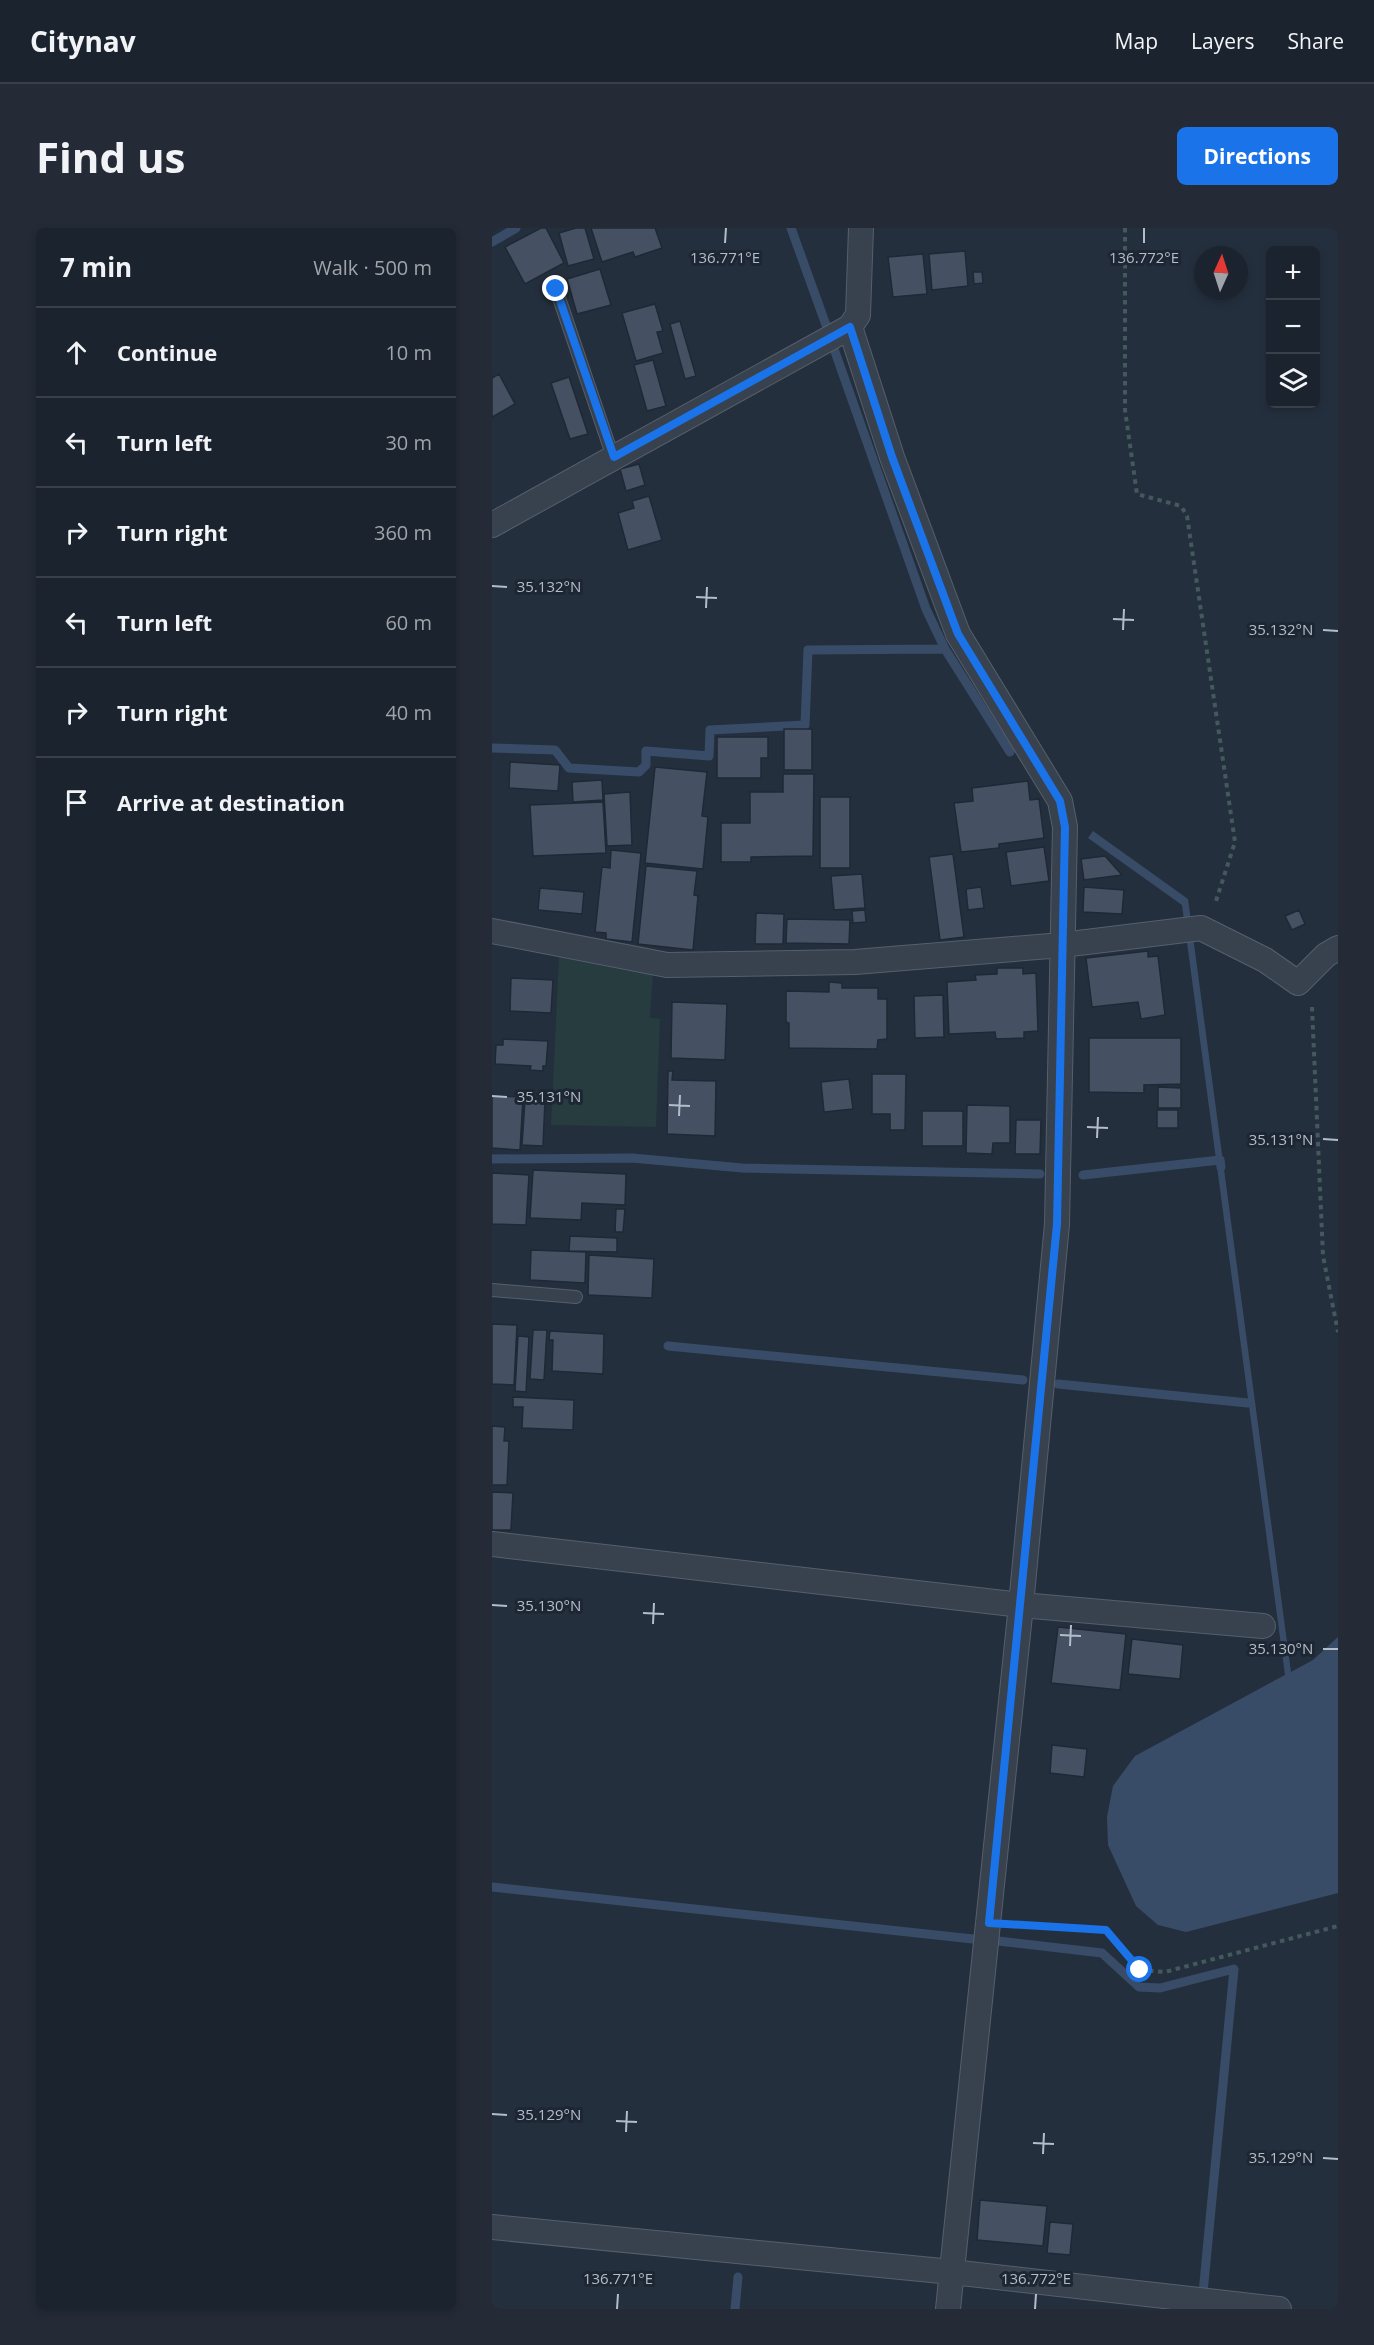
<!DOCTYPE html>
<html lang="en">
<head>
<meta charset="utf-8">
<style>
	:root { --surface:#1b232e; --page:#242b36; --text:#f1f3f6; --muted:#a0a4aa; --line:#39404a; --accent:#1a73e8 }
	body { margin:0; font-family:"Open Sans",sans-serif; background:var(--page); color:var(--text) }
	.controls { position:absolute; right:18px; top:18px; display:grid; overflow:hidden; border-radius:9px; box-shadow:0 3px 9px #0003 }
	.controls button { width:54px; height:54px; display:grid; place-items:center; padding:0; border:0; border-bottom:2px solid var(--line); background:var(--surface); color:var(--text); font:30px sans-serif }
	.compass { position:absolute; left:702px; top:18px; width:54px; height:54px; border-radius:50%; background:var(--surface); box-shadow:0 3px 9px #0003; rotate:3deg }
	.stop { position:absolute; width:18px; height:18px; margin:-14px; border:4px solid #1a73e8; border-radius:50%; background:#fff }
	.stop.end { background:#1a73e8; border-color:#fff; box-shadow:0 2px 6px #0008 }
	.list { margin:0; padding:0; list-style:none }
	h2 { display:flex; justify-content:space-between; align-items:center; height:78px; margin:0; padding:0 24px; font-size:26px }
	h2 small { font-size:20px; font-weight:400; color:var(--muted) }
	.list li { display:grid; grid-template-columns:39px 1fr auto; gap:18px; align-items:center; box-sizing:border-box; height:90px; padding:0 24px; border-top:2px solid var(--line) }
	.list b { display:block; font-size:22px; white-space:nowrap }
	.list em { font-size:20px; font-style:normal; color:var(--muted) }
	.icon { flex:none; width:33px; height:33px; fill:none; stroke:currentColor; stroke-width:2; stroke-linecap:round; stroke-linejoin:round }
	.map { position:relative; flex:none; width:846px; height:2081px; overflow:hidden; border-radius:9px }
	header { display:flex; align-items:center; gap:36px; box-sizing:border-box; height:84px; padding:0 30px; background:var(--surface); border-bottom:2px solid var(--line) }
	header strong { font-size:28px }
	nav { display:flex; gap:33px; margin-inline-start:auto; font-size:21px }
	.intro { display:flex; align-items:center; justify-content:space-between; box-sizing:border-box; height:144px; padding:0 36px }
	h1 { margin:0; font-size:42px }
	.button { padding:15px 27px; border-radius:9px; background:var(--accent); color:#fff; font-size:21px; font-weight:700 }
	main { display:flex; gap:36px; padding:0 36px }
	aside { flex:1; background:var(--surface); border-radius:9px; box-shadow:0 3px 9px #0003 }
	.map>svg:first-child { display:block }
	.green { fill:#263c3f }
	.water { fill:#394c67 }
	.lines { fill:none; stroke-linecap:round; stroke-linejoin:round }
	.stream { stroke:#394c67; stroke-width:9 }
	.building { fill:#455162; stroke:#1f2835; stroke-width:1.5 }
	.lane-casing { stroke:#565f6c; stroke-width:14 }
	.street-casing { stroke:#565f6c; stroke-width:26 }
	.path { stroke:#44595c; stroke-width:4; stroke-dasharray:4.5 4.5; stroke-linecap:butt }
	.lane { stroke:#38414e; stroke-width:12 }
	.street { stroke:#38414e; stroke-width:24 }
	.route { stroke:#1a73e8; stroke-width:8 }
	.ticks { fill:none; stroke:#b4bcc9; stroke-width:2 }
	.ticks-label { font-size:15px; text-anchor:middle; fill:#b4bcc9; stroke:#1d2633; stroke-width:6; stroke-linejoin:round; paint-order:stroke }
</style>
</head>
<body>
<header>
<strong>Citynav</strong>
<nav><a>Map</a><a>Layers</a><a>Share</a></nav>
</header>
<div class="intro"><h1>Find us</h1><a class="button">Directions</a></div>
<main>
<aside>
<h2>7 min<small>Walk · 500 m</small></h2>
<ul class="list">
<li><svg class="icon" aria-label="ahead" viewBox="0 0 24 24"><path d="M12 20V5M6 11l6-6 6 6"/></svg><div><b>Continue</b></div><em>10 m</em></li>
<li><svg class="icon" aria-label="left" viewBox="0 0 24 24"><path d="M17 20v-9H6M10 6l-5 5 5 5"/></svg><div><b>Turn left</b></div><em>30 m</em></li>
<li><svg class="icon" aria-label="right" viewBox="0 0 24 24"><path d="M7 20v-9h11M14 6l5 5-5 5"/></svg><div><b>Turn right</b></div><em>360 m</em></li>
<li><svg class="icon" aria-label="left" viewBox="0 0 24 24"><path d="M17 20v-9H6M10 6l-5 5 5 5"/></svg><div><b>Turn left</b></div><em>60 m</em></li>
<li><svg class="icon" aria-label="right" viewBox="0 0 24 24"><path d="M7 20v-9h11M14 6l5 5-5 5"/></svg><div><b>Turn right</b></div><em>40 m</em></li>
<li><svg class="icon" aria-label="arrive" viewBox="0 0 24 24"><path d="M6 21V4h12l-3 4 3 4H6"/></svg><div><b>Arrive at destination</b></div></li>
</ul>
</aside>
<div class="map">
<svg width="846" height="2081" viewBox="0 0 846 2081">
	<rect width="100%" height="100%" fill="#242f3e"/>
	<path class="green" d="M 67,729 L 137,743 L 161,744 L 158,790 L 168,791 L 164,899 L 59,897 Z"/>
	<path class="water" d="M 601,603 L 696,671 L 799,1444 L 821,1432 L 846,1409 L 846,1665 L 694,1704 L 666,1697 L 644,1678 L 616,1617 L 615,1589 L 621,1558 L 643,1528 L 793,1447 L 690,677 L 596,610 Z"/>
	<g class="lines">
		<path class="stream" d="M 299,0 L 334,97
			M 0,14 L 24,0
			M 341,118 L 434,381 L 453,421 L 518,524
			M 0,520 L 63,522 L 77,540 L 147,544 L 154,537 L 154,523 L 217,528 L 218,502 L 313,497 L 316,422 L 453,421
			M 0,931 L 140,930 L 250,940 L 548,946
			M 591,947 L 728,932 L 729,939
			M 176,1118 L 531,1152
			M 566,1156 L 756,1175
			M 0,1659 L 481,1711
			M 506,1713 L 610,1725 L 647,1759 L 668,1760 L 742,1741 L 711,2065
			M 243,2081 L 246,2049"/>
	</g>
	<path class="building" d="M 49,0 L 54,0 L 72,35 L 33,56 L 13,19 Z
		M 84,0 L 93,0 L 102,31 L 76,38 L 67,5 Z
		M 99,0 L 163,0 L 170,20 L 143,29 L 141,24 L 110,34 Z
		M 473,23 L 476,58 L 440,62 L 437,26 Z
		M 431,26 L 435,66 L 401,69 L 396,29 Z
		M 108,41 L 119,77 L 85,86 L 75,51 Z
		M 481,44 L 490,44 L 491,55 L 482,56 Z
		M 163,76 L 171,103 L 165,104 L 171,125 L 144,133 L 130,85 Z
		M 188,93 L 204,148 L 193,151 L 178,96 Z
		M 161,132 L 174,178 L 155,183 L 142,137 Z
		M 7,146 L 23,176 L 0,189 L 0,150 Z
		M 77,149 L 96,206 L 78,211 L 59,155 Z
		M 147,236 L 153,257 L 134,263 L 128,241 Z
		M 157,268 L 170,312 L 136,322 L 126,285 L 142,280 L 140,273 Z
		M 292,501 L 320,501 L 320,542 L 292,542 Z
		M 225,509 L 276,509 L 276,530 L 269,530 L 269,550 L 225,550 Z
		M 18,534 L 68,537 L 66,563 L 17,560 Z
		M 163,539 L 215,544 L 210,588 L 216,589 L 211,641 L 153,635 Z
		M 291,546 L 322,546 L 321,628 L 259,629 L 259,634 L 229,634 L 229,595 L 258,595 L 258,564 L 291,564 Z
		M 110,552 L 111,572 L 81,574 L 80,554 Z
		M 536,553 L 538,572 L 547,571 L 552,610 L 507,616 L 507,620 L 469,624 L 462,575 L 481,573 L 480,560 Z
		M 138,564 L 140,617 L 115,618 L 112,566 Z
		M 328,569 L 358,569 L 358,640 L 328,640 Z
		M 111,574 L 114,625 L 41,628 L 38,577 Z
		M 552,619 L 557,653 L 519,658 L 514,624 Z
		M 119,622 L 149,625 L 140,714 L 114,711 L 114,705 L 103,704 L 110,639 L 118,640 Z
		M 461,626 L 472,709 L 448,712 L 437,629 Z
		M 613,628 L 630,647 L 592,652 L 589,631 Z
		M 154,638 L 205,643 L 202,667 L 206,668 L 201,722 L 146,716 Z
		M 370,646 L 373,680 L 342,682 L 339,648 Z
		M 489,659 L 492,680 L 476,682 L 474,661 Z
		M 592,659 L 632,662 L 630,686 L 591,684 Z
		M 48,660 L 92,664 L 90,686 L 46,682 Z
		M 373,682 L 374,694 L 361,695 L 360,683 Z
		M 807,682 L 813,696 L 800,702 L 793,688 Z
		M 264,685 L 292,686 L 291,716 L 263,716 Z
		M 295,691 L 358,692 L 357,716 L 294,715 Z
		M 656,723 L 656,729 L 666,728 L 673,787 L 649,791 L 646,774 L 600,779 L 594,730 Z
		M 505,740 L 531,740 L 531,746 L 544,745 L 546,803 L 532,804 L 532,810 L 504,811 L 503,804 L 457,806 L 455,754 L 484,752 L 483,747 L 505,746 Z
		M 19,750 L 61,752 L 59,785 L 18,783 Z
		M 337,754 L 350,755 L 350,760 L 386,760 L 386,771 L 395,771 L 395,811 L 386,812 L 385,821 L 297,820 L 297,795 L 294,794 L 294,763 L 337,764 Z
		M 451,767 L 452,809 L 423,810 L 422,768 Z
		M 180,774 L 235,776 L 233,832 L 179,830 Z
		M 597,810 L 689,810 L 689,856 L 652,857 L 652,865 L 597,864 Z
		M 11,811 L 56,813 L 54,838 L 51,838 L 51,843 L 38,842 L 39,838 L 3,836 L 4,817 L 11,817 Z
		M 176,843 L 181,843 L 180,852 L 224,853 L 223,908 L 175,906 Z
		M 380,846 L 414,846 L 413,902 L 398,902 L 398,886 L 380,886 Z
		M 357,851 L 361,881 L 332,884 L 329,854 Z
		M 666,859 L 689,860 L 689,880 L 666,880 Z
		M 0,868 L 31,869 L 28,922 L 0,920 Z
		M 33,872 L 53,873 L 51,918 L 30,917 Z
		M 475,877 L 518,878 L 518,915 L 501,915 L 500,926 L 474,925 Z
		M 665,882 L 686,882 L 686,900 L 665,900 Z
		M 430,883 L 471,883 L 471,918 L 430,918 Z
		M 524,892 L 549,892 L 548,926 L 523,926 Z
		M 41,942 L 134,946 L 133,977 L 90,975 L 89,992 L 38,990 Z
		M 0,945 L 37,947 L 34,997 L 0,996 Z
		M 124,981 L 133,981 L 131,1004 L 123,1004 Z
		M 78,1008 L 125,1010 L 125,1024 L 77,1023 Z
		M 39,1022 L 94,1024 L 93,1055 L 38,1052 Z
		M 97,1027 L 162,1031 L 160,1070 L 96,1067 Z
		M 0,1096 L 25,1097 L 22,1157 L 0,1156 Z
		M 41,1102 L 55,1102 L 52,1152 L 38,1151 Z
		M 58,1103 L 112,1106 L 111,1146 L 60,1143 L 61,1112 L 57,1112 Z
		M 26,1108 L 37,1109 L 34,1164 L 23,1163 Z
		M 21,1169 L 82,1172 L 81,1202 L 30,1200 L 31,1179 L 21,1179 Z
		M 0,1198 L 13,1199 L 12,1213 L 17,1213 L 15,1257 L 0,1257 Z
		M 0,1264 L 21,1265 L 19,1302 L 0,1302 Z
		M 566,1399 L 634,1406 L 628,1462 L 559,1455 Z
		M 640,1411 L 691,1417 L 688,1451 L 636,1446 Z
		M 560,1517 L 595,1521 L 592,1549 L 558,1545 Z
		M 488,1972 L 555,1978 L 551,2018 L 485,2012 Z
		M 558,1994 L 581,1996 L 578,2027 L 555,2025 Z"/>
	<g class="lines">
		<g class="lane-casing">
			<path id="lane" d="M 64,61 L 121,229
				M 0,1062 L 84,1069"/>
		</g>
		<g class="street-casing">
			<path id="street" d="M 358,99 L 400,229 L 466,406 L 568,573 L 573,599 L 565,996 L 529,1377 L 456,2081
				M 0,297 L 358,99 L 366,87 L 369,0
				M 0,703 L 175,737 L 363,734 L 570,717 L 709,700 L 773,732 L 806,755 L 834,727 L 846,720
				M 0,1316 L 529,1377 L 771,1398
				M 0,1999 L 460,2044 L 787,2081"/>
		</g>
		<path class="path" d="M 633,0 L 633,182 L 645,266 L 689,278 L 695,288 L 743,614 L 723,676
			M 820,779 L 831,1028 L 846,1104
			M 522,1697 L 614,1703 L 648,1742 L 673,1744 L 846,1698"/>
		<use href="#lane" class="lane"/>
		<use href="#street" class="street"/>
	</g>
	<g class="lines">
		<path class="route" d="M 64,61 L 122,229 L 358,99 L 400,229 L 466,406 L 568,573 L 573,599 L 565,996 L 497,1695 L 614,1702 L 648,1742"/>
	</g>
	<path class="ticks" d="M 233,15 L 234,0M 652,15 L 652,0M 0,358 L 15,359M 204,369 L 225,370M 214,380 L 215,359M 621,391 L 642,392M 631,402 L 632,381M 831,402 L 846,403M 0,868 L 15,869M 177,877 L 198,878M 187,888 L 188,867M 595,899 L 616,900M 605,910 L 606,889M 831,911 L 846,912M 0,1377 L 15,1378M 151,1385 L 172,1386M 161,1396 L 162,1375M 568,1407 L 589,1408M 578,1418 L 579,1397M 831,1421 L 846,1421M 0,1886 L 15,1887M 124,1893 L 145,1894M 134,1904 L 135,1883M 541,1915 L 562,1916M 551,1926 L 552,1905M 831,1930 L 846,1931M 125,2081 L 126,2066M 543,2081 L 544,2066"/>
	<g class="ticks-label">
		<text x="233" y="35">136.771°E</text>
		<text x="652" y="35">136.772°E</text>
		<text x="57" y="364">35.132°N</text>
		<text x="789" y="407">35.132°N</text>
		<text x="57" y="874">35.131°N</text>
		<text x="789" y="917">35.131°N</text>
		<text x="57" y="1383">35.130°N</text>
		<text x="789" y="1426">35.130°N</text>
		<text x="57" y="1892">35.129°N</text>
		<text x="789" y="1935">35.129°N</text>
		<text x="126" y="2056">136.771°E</text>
		<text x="544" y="2056">136.772°E</text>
	</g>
</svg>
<div class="controls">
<button>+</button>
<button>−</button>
<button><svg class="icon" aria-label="layers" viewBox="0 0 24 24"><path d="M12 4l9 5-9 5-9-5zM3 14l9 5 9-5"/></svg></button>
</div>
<svg class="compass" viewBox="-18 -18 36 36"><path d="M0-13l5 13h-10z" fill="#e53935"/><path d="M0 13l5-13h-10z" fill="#a0a4aa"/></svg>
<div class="stop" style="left:648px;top:1742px"></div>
<div class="stop end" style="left:64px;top:61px"></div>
</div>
</main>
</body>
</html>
